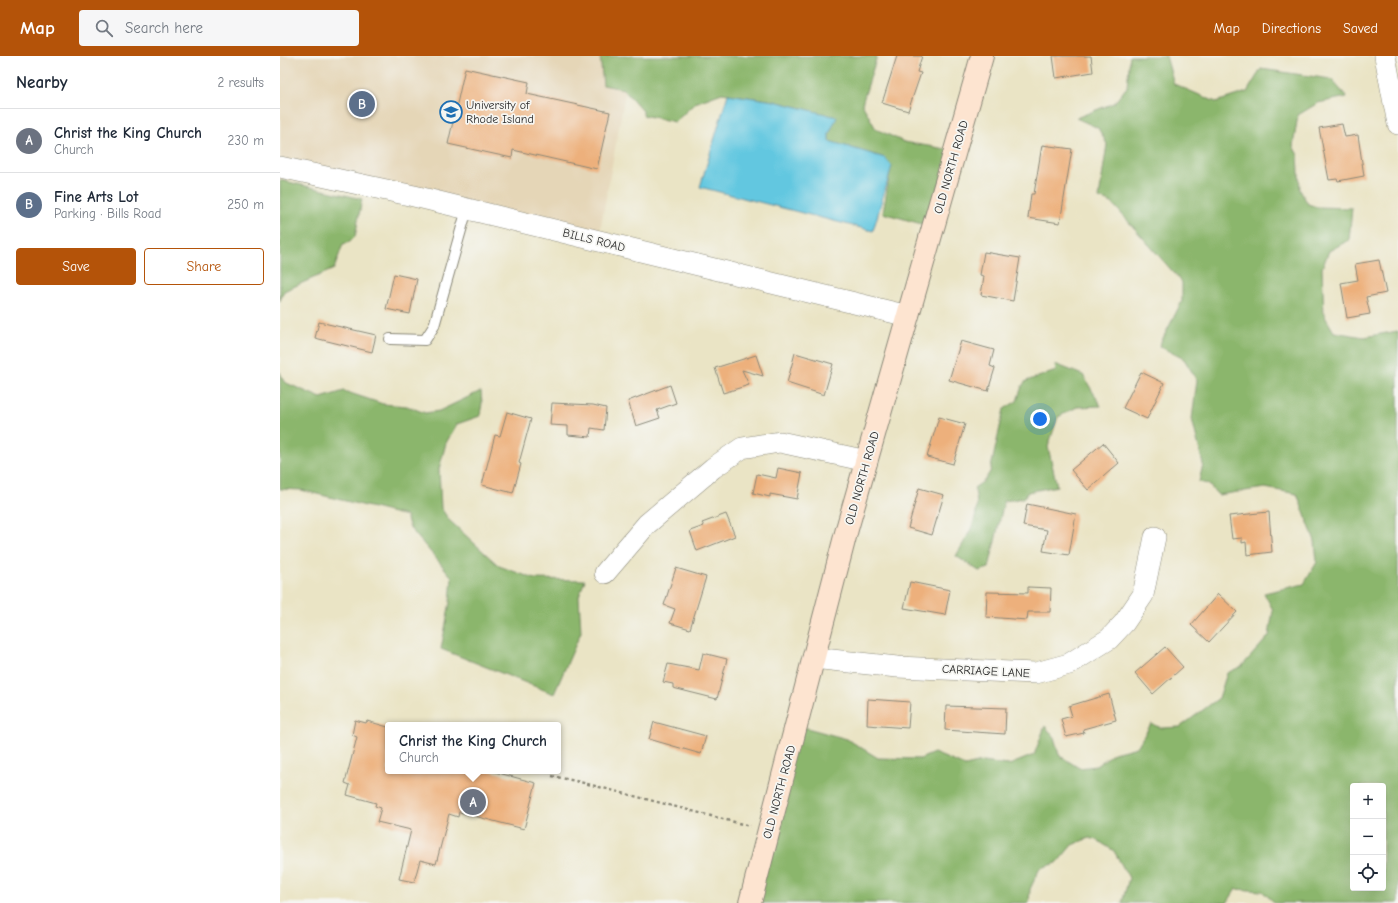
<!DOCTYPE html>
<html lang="en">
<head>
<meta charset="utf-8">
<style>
	:root { --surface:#fff; --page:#f6f6f7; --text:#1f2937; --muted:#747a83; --line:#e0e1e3; --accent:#b45309 }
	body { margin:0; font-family:"Comic Neue",sans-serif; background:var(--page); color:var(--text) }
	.controls { position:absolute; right:12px; bottom:12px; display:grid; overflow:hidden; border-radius:4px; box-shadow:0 4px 16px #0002 }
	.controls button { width:36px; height:36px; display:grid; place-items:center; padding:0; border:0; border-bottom:1px solid var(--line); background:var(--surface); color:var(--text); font:20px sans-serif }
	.you { position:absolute; left:760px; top:363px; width:14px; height:14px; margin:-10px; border:3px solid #fff; border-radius:50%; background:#1a73e8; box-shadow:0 0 0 6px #1a73e833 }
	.badge { display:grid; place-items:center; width:26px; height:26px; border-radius:50%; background:var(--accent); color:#fff; font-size:13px; font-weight:700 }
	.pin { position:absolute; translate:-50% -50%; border:2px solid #fff; box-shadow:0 1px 4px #0006 }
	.popup { position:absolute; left:105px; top:666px; width:176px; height:52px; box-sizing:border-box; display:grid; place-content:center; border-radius:4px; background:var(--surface); filter:drop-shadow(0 1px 3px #0005); font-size:13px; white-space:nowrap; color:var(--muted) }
	.popup b { font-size:15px; color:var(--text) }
	.popup::after { content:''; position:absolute; left:50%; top:100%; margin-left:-8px; border:8px solid transparent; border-top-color:var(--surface) }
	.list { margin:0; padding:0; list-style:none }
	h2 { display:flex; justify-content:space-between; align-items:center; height:52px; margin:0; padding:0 16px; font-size:17px }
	h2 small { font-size:13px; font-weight:400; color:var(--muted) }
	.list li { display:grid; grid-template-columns:26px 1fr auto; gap:12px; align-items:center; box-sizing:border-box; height:64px; padding:0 16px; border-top:1px solid var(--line) }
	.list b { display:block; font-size:15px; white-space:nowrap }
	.list p { margin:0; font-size:13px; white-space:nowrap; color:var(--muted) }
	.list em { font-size:13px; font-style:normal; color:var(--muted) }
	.actions { display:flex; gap:8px; padding:12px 16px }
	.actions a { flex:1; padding:9px 0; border:1px solid var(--accent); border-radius:4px; text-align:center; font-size:14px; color:var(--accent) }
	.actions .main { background:var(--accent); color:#fff }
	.icon { flex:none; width:22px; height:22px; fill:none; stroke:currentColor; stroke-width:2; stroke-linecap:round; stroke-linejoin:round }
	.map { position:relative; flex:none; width:1118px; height:847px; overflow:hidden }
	header { display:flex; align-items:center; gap:24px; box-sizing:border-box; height:56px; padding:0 20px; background:var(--accent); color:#fff }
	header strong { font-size:19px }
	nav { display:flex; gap:22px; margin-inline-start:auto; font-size:14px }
	.search { width:280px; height:36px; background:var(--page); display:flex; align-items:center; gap:10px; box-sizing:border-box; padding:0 14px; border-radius:4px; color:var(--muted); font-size:15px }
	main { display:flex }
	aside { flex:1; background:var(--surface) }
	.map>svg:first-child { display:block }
	.built { fill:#e5d6b7 }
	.forest { fill:#8bb66c; stroke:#5b704c; fill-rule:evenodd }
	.water { fill:#62c7e0; stroke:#467986 }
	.building { fill:#edb07c }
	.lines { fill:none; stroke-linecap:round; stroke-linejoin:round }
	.lane-casing { stroke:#8a8878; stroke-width:12 }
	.street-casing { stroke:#8a8878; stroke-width:22 }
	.secondary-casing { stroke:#8a8878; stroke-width:24 }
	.path { stroke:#8a8878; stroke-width:2.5; stroke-dasharray:3 3; stroke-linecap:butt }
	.lane { stroke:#fff; stroke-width:10 }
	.street { stroke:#fff; stroke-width:21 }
	.secondary { stroke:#fde4d0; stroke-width:22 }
	.labels { text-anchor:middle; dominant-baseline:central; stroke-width:3.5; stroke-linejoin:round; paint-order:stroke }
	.poi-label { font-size:12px; fill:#2b2b2b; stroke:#f6f6f2; text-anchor:start }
	.street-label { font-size:12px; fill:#2b2b2b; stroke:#f6f6f2 }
</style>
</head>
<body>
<header>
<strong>Map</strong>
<div class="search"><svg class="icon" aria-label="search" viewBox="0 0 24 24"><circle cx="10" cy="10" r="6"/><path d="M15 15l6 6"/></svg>Search here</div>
<nav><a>Map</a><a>Directions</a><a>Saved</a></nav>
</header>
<main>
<aside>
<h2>Nearby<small>2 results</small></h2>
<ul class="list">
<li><span class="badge" style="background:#6b7280">A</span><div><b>Christ the King Church</b><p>Church</p></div><em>230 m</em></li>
<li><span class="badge" style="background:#5c6f8a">B</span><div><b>Fine Arts Lot</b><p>Parking · Bills Road</p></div><em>250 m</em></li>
</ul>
<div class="actions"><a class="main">Save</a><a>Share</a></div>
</aside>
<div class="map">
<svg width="1118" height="847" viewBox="0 0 1118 847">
	<rect width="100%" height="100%" fill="#f6f6f2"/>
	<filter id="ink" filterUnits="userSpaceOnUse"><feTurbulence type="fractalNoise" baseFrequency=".025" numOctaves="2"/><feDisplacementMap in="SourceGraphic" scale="8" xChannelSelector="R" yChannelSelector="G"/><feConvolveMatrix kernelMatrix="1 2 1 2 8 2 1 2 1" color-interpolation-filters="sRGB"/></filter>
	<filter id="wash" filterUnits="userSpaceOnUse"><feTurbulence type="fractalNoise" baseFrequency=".012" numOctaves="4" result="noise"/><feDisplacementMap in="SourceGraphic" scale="16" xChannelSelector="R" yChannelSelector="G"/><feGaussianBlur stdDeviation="0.9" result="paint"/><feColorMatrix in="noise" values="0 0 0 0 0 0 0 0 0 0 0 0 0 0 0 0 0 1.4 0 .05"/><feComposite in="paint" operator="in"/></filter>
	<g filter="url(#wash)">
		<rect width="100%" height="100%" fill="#eae4c5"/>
		<path class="built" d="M 0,0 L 352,0 L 318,185 L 0,111 Z"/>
		<path class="forest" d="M 320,0 L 597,0 L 582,48 L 596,73 L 624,86 L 672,94 L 645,169 L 603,157 L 611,110 L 605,102 L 549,85 L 549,79 L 556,61 L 494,45 L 442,37 L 415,47 L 395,66 L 363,59 L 363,55 L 343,33 L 323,29 Z
			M 850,0 L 886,0 L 894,28 L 936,46 L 967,36 L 981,13 L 1051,23 L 1067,41 L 1038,47 L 1018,59 L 1013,90 L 1018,99 L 1020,134 L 1028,148 L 1037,151 L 1072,152 L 1069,184 L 1049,195 L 1042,212 L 1044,259 L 1054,276 L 1084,281 L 1118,275 L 1118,847 L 995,847 L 982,835 L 956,833 L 947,847 L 842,847 L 849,822 L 834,795 L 817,784 L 809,782 L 792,789 L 777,807 L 760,812 L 750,833 L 749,847 L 468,847 L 516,669 L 567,683 L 598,702 L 640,703 L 654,697 L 685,710 L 702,706 L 729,709 L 754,699 L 765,670 L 774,681 L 779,699 L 799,712 L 816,710 L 834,697 L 857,691 L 871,668 L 882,672 L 900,671 L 939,642 L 947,617 L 962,610 L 989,580 L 993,554 L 984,537 L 1024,528 L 1037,506 L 1035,485 L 1017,438 L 985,432 L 938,439 L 928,428 L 919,426 L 923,408 L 912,363 L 917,324 L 904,303 L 879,290 L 902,245 L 902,226 L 832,147 L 819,142 L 827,88 L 818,72 L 796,62 L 834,47 L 847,31 ZM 1073,730 L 1103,730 L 1103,832 L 1073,832 Z
			M 0,124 L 82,143 L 75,181 L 70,186 L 63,188 L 54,213 L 4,235 L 0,245 Z
			M 775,308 L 803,319 L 821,350 L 797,351 L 778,361 L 768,391 L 777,430 L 748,436 L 744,442 L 724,445 L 709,512 L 699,515 L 676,500 C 688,479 703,458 694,432 L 704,425 L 710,416 L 724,353 L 737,345 L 742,330 L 746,325 L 776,315 Z
			M 0,316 L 4,326 L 41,342 L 64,335 L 103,348 L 127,350 L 145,357 L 159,355 L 201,335 L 202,347 L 200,360 L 177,368 L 166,387 L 159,413 L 161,452 L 169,464 L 219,510 L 255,523 L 305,524 L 299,540 L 301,576 L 274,638 L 161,593 L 170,546 L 172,521 L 130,472 L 126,460 L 21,434 L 0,433 Z"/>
		<path class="water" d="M 448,38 L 494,45 L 557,61 L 549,78 L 549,85 L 605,102 L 612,110 L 593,175 L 420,131 Z"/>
		<g id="blocks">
			<path class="building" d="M 617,0 L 642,0 L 637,16 L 641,17 L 628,55 L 602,47 Z
				M 773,0 L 811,0 L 813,16 L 776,22 Z
				M 185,12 L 249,26 L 247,38 L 330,56 L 317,113 L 233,94 L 232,102 L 168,88 Z
				M 1062,68 L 1065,81 L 1078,79 L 1084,120 L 1058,125 L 1057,123 L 1049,124 L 1039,72 Z
				M 762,89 L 792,93 L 780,167 L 748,162 L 751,138 L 754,138 Z
				M 704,196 L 740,202 L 733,245 L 701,239 L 704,220 L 700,219 Z
				M 1099,204 L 1106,237 L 1086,241 L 1090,258 L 1067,262 L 1061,227 L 1078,224 L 1075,208 Z
				M 114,218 L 137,223 L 130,258 L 106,253 Z
				M 39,266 L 96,279 L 92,296 L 35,282 Z
				M 681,285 L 714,294 L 710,310 L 715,312 L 708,335 L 669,324 Z
				M 515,297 L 553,308 L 544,339 L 507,327 Z
				M 476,299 L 483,320 L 462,314 L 469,329 L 443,337 L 435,312 Z
				M 861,316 L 884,327 L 867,363 L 843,352 Z
				M 390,329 L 396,347 L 377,354 L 380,362 L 356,370 L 348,345 Z
				M 272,347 L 313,349 L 326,352 L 324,374 L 311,372 L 310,381 L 288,379 L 288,370 L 270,369 Z
				M 227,356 L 251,363 L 239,407 L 241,408 L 233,437 L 202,429 L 215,379 L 220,380 Z
				M 659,361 L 685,368 L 673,408 L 647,401 Z
				M 823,387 L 839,407 L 808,434 L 791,414 Z
				M 498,412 L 522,417 L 517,443 L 490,438 L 490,441 L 473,437 L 477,418 L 496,422 Z
				M 639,432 L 664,439 L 652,479 L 628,472 Z
				M 747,448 L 796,458 L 789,499 L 763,495 L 767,474 L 743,470 Z
				M 989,456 L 992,496 L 967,499 L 966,486 L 962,487 L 962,482 L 952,483 L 949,460 Z
				M 446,458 L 455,480 L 417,495 L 410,475 L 424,470 L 422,467 Z
				M 396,512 L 426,521 L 410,573 L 390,567 L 395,553 L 384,549 Z
				M 630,526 L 670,534 L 665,559 L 624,552 Z
				M 748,531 L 771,532 L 770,556 L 748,556 L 747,564 L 706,561 L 707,536 L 748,537 Z
				M 938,538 L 957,556 L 929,586 L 911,569 Z
				M 885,591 L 903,611 L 873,638 L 855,617 Z
				M 423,597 L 447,603 L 437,643 L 393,632 L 393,628 L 383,626 L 388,608 L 419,614 Z
				M 829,638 L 836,664 L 803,673 L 804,677 L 786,681 L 781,663 L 792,660 L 789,650 Z
				M 588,643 L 630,646 L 628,672 L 587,669 Z
				M 666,650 L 726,652 L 725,678 L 665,674 Z
				M 75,664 L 86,667 L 87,665 L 108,671 L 108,715 L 211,715 L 256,727 L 244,773 L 179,756 L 178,761 L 169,758 L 156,808 L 140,804 L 134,826 L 119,823 L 131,774 L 97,766 L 101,752 L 95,750 L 96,747 L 67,739 L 70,729 L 65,727 L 77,681 L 72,679 Z
				M 374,666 L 426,680 L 421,698 L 369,683 Z"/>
		</g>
	</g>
	<g filter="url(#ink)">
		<use href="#blocks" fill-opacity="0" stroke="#8a8878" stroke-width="1"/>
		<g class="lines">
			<g class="lane-casing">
				<path id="lane" d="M 110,283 L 145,284 L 154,270 L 187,153"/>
			</g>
			<g class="street-casing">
				<path id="street" d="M 1105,0 L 1118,68
					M 0,111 L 134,140 L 628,260
					M 325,517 L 367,468 L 433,412 L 462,392 L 500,386 L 587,405
					M 533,602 L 617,611 L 756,617 L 789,608 L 829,583 L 844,567 L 863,539 L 875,481"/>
			</g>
			<g class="secondary-casing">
				<path id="secondary" d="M 470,847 L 567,473 L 702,0"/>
			</g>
			<path class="path" d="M 272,720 L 300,726 L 470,770"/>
			<use href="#lane" class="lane"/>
			<use href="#street" class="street"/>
			<use href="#secondary" class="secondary"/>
		</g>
	</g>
	<defs>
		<g id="university-ring" transform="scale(1.15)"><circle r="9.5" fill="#f6f6f2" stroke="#1f6fb2" stroke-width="1.5"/><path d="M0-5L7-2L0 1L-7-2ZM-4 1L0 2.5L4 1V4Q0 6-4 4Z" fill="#1f6fb2"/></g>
	</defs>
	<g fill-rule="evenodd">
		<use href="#university-ring" x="171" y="56"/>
	</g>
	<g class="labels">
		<g class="poi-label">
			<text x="186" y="49">University of<tspan x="186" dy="14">Rhode Island</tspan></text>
		</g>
		<g class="street-label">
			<text transform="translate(671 111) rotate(-74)">OLD NORTH ROAD</text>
			<text transform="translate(314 184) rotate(14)">BILLS ROAD</text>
			<text transform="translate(582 422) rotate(-74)">OLD NORTH ROAD</text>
			<text transform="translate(706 615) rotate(3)">CARRIAGE LANE</text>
			<text transform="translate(499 736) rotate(-75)">OLD NORTH ROAD</text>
		</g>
	</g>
</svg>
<div class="controls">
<button>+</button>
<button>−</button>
<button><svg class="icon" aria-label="locate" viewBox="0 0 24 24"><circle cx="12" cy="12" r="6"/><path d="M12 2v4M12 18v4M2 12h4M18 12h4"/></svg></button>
</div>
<div class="you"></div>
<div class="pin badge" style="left:193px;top:746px;background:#6b7280">A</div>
<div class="popup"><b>Christ the King Church</b>Church</div>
<div class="pin badge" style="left:82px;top:48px;background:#5c6f8a">B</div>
</div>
</main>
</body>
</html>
